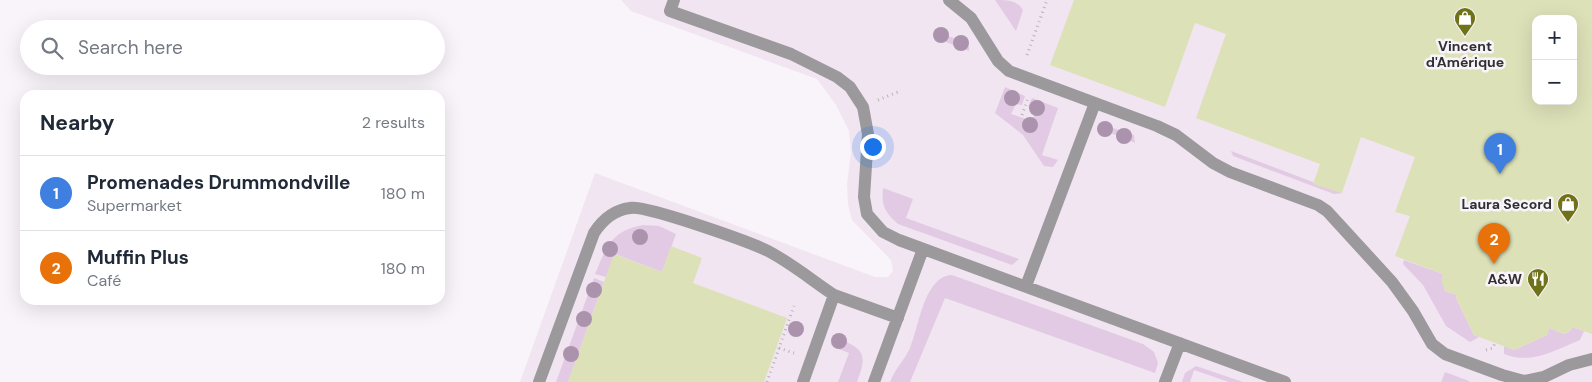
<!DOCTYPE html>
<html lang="en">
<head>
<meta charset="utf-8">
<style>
	:root { --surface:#fff; --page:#f2f2f3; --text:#1f2937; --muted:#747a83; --line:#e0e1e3; --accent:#6f7219 }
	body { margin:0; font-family:"DM Sans",sans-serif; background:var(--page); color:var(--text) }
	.controls { position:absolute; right:15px; top:15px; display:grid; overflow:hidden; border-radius:10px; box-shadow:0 5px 20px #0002 }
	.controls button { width:45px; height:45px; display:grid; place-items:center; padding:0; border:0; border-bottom:1px solid var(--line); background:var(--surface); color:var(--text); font:25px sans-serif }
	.you { position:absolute; left:872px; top:146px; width:18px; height:18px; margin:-12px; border:4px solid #fff; border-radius:50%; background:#1a73e8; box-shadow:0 0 0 8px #1a73e833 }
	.badge { display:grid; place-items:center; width:32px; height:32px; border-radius:50%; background:var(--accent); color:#fff; font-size:16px; font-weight:700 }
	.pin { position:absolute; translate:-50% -41px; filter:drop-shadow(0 1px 2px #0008) }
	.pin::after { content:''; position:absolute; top:26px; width:18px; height:15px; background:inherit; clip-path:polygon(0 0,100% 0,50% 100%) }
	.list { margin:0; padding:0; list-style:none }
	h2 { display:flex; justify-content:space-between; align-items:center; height:65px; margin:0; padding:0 20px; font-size:21px }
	h2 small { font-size:16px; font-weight:400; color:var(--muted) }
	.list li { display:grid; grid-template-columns:32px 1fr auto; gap:15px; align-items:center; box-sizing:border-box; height:75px; padding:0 20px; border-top:1px solid var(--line) }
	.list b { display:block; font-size:19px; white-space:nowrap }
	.list p { margin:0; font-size:16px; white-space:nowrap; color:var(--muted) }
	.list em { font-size:16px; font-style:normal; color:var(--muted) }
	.icon { flex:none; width:28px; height:28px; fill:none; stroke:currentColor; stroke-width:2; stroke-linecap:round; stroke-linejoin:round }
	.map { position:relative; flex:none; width:1592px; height:382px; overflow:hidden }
	.search { position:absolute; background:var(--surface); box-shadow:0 5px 20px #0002; left:20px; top:20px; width:425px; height:55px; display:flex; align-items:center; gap:12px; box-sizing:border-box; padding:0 18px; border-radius:28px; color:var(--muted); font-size:19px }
	.panel { position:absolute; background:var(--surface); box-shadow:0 5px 20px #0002; left:20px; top:90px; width:425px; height:215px; border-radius:15px }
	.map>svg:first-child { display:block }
	.built { fill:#f0e5f0; fill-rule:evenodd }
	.green { fill:#e3cae4 }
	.building { fill:#dde1b8; fill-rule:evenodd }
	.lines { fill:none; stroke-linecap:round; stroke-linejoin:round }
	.path { stroke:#b7b3b8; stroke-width:3; stroke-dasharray:1 4; stroke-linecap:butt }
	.service { stroke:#9b999b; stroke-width:12 }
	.tree { fill:#ab93ad }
	.labels { text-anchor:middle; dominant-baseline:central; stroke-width:5; stroke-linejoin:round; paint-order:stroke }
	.poi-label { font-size:14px; font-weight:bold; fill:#312f31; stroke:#f9f4fa; text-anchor:end }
</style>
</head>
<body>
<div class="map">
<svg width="1592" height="382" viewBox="0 0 1592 382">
	<rect width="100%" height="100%" fill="#f9f4fa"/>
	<path class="built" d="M 621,0 L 1592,0 L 1592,382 L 520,382 L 595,173 L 875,277 L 888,277 L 893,271 L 891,260 L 852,220 L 848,204 L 847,184 L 851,153 L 849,131 L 836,105 L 817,79 L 631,11 ZM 1536,19 L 1573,19 L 1573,101 L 1536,101 Z"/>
	<path class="green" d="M 995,0 C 1007,0 1017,0 1023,10 L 1016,31 Z
		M 937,32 L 965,42 L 969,47 L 969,51 L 933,37 Z
		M 1005,87 L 1025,96 L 1022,105 L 1016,104 L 1011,114 L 1032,121 L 1036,110 L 1028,107 L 1032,98 L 1058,108 L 1042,155 L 1058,160 L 1053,167 L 1044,166 L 1023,135 L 995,113 Z
		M 1104,125 L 1134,135 L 1135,143 L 1101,129 Z
		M 1231,151 L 1342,193 L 1334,194 L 1233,156 Z
		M 883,188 L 913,199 L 906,218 L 1019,259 L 1012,265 L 898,224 C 885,213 881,205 883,188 Z
		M 643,225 L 659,226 L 676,234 L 662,272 L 615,254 L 606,277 L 595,274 C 607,246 611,231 643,225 Z
		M 1404,260 L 1443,274 L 1445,291 L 1457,295 L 1456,298 L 1474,335 L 1479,337 L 1470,342 L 1446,326 L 1423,285 L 1403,264 Z
		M 952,275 L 1143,344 L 1154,352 L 1158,363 L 1155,373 L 945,298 L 910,382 L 890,382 C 896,367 904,361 910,348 C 919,327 924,276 952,275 Z
		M 594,278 L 604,282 L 568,382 L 556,382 Z
		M 1572,327 L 1584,331 L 1580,340 C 1555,350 1532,365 1504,354 L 1504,346 L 1514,350 L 1547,335 L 1549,328 L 1564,334 L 1570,331 Z
		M 836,338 C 864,348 868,354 857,382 L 838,382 L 849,353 L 833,347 L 831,344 Z
		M 1196,366 L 1243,382 L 1229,382 L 1194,370 L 1190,382 L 1182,382 L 1185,373 Z
		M 1445,372 L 1469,381 L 1469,382 L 1441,382 Z"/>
	<path class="building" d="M 1074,0 L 1592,0 L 1592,334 L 1572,327 L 1570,331 L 1564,334 L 1549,328 L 1547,335 L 1514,350 L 1474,335 L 1456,298 L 1457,295 L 1445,291 L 1441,280 L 1443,274 L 1395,256 L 1410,216 L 1395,212 L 1415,157 L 1361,137 L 1342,193 L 1313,184 L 1320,164 L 1196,118 L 1226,34 L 1195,23 L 1165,107 L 1050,65 ZM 1536,19 L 1573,19 L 1573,101 L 1536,101 Z
		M 671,246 L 702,258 L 693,283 L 787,318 L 764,382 L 568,382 L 614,254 L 662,272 Z"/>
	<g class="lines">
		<path class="path" d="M 1027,55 L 1047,0
			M 878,100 L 898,92
			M 1022,115 L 1028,98
			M 779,348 L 794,353
			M 1486,350 L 1493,348 L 1495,343
			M 767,382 L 794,306"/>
		<path class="service" d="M 674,0 L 670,11 L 791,54 L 837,77 L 850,87 L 863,107 L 868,134 L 864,197 L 867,214 L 883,232 L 899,240 L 1285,382
			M 949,0 L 971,18 L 998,61 L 1009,71 L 1157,126 L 1176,135 L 1213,163 L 1230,172 L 1318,205 L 1327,211 L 1392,282 L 1413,311 L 1432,344 L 1445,354 L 1502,375 L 1524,381 L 1544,377 L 1569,365 L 1592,359
			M 1026,286 L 1095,103
			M 539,382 L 594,233 C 603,219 614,210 630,208 C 646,205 750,242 768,251 C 791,263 813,281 834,295
			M 803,382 L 834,295 L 898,318
			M 874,382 L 923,249
			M 1165,382 L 1180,343"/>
	</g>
	<g class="tree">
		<circle cx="941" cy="35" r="8"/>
		<circle cx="961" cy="43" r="8"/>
		<circle cx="1012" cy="98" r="8"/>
		<circle cx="1037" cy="108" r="8"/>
		<circle cx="1030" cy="125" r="8"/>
		<circle cx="1105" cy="129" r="8"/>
		<circle cx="1124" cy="136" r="8"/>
		<circle cx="640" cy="237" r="8"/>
		<circle cx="610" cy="249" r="8"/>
		<circle cx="594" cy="290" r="8"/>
		<circle cx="584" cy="319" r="8"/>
		<circle cx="796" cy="329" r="8"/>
		<circle cx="839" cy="341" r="8"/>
		<circle cx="571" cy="354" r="8"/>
	</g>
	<defs>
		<g id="shop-pin" transform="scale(1.125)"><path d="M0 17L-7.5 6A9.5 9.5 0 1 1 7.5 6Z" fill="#6f7219" stroke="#f9f4fa"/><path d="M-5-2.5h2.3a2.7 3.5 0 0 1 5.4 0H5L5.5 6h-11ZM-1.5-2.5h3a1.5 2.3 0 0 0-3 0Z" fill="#fff"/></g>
		<g id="restaurant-pin" transform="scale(1.125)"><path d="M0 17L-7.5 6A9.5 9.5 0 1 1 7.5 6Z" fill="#6f7219" stroke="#f9f4fa"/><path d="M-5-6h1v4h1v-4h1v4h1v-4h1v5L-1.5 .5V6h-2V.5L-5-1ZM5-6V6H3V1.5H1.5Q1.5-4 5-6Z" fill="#fff"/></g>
	</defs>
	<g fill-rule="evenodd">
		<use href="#shop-pin" x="1465" y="18"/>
		<use href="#shop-pin" x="1568" y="204"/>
		<use href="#restaurant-pin" x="1538" y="279"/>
	</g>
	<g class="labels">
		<g class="poi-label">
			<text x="1465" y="46" text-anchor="middle">Vincent<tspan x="1465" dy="16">d'Amérique</tspan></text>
			<text x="1552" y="204">Laura Secord</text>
			<text x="1522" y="279">A&amp;W</text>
		</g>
	</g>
</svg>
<div class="controls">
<button>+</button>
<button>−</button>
</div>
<div class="you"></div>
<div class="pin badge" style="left:1500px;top:174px;background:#3f7fe0">1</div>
<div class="pin badge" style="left:1494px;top:264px;background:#e8710a">2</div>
<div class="search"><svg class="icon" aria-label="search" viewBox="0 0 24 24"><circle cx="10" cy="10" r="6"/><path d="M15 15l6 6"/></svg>Search here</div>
<section class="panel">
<h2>Nearby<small>2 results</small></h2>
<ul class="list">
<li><span class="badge" style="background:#3f7fe0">1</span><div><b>Promenades Drummondville</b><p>Supermarket</p></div><em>180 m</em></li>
<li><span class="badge" style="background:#e8710a">2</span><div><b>Muffin Plus</b><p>Café</p></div><em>180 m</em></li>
</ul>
</section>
</div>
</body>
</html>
